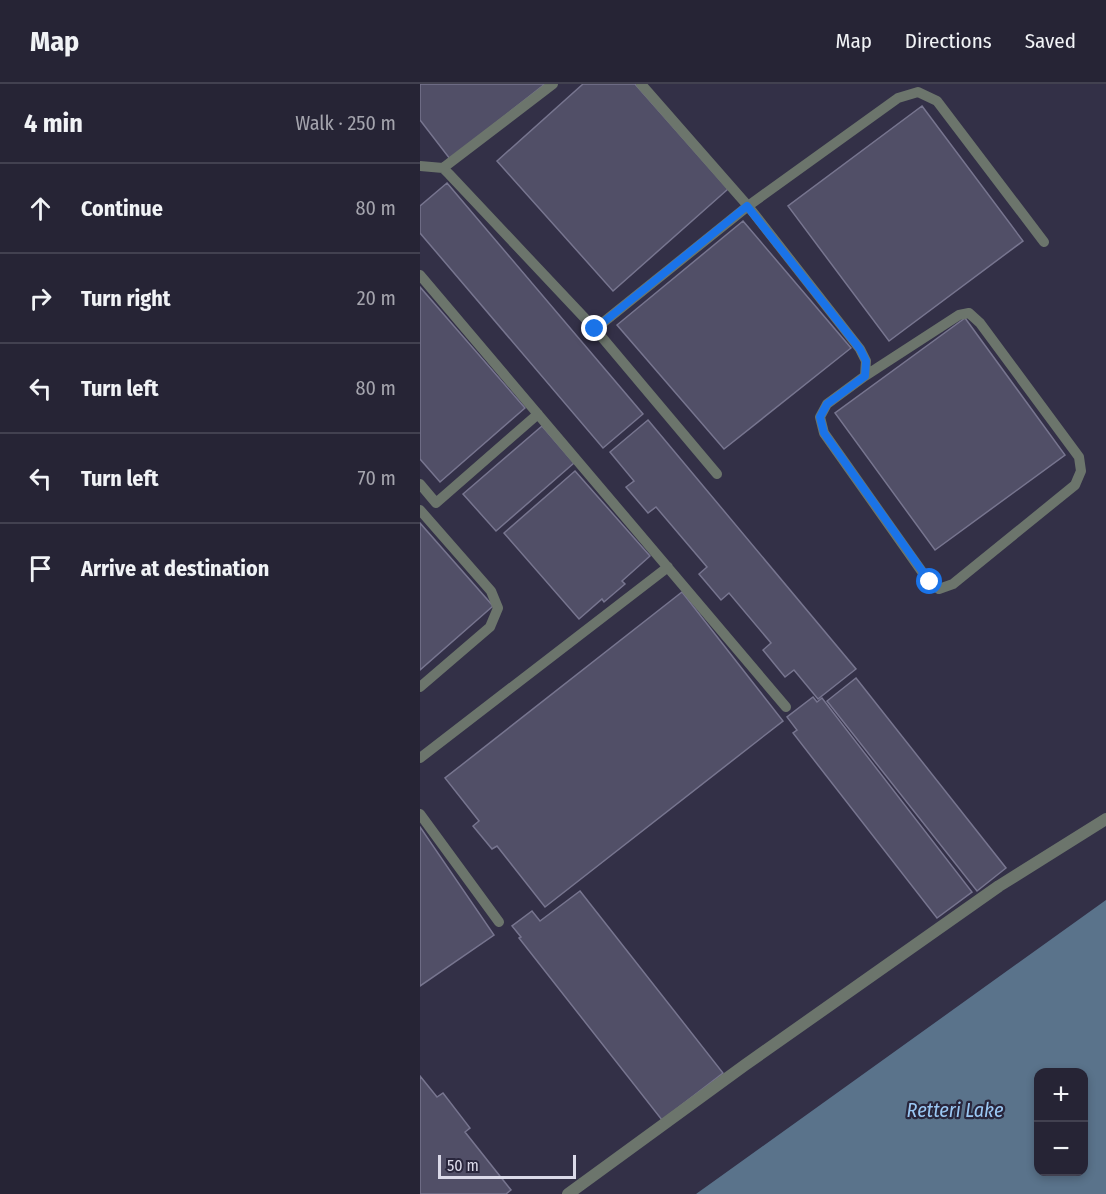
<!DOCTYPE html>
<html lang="en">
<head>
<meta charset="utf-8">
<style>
	:root { --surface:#262435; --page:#2e2c3d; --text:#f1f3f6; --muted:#a4a4ad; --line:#424150 }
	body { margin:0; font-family:"Fira Sans Condensed",sans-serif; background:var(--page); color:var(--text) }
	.controls { position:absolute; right:18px; bottom:18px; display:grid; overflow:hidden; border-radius:12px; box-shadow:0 3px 9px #0003 }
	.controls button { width:54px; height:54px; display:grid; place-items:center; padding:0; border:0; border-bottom:2px solid var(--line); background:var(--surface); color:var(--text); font:30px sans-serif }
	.scale { position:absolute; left:18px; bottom:15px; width:138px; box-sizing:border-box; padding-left:6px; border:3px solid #dbdae9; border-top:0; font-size:16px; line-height:21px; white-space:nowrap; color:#dbdae9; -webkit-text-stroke:4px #29263c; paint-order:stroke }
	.stop { position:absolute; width:18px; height:18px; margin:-14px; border:4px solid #1a73e8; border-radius:50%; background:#fff }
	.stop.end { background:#1a73e8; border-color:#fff; box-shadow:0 2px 6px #0008 }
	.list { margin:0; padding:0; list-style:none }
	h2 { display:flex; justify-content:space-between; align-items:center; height:78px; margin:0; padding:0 24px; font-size:26px }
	h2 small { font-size:20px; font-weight:400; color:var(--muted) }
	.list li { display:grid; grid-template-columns:39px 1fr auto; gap:18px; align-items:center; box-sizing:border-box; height:90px; padding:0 24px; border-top:2px solid var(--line) }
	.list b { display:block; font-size:22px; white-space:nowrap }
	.list em { font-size:20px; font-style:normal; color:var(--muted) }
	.icon { flex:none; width:33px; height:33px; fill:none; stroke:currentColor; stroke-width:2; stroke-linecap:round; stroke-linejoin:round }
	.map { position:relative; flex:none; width:686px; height:1110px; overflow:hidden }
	header { display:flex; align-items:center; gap:36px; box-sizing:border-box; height:84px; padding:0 30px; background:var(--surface); border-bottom:2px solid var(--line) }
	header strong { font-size:28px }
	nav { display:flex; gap:33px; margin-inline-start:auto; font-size:21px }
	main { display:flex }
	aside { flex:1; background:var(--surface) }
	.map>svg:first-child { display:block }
	.water { fill:#5a738b; fill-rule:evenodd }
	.building { fill:#514f67; stroke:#77758f; stroke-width:1.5 }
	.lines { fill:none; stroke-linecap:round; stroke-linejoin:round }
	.service { stroke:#6c756c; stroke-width:10 }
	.minor { stroke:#6c756c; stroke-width:12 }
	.route { stroke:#1a73e8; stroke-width:8 }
	.labels { text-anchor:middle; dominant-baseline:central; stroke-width:4.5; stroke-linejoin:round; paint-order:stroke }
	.water-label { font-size:20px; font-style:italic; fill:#9bc8f4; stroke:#29263c }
</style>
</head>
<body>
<header>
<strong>Map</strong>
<nav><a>Map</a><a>Directions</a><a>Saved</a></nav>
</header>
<main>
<aside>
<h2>4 min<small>Walk · 250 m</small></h2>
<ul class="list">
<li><svg class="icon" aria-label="ahead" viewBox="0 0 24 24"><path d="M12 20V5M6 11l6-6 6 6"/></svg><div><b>Continue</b></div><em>80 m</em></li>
<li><svg class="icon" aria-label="right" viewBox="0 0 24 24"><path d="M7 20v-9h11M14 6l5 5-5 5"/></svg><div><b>Turn right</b></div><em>20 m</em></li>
<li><svg class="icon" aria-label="left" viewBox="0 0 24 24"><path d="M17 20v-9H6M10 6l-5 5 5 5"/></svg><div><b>Turn left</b></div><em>80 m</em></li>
<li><svg class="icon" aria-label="left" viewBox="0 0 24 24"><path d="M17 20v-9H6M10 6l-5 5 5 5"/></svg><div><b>Turn left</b></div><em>70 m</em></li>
<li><svg class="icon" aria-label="arrive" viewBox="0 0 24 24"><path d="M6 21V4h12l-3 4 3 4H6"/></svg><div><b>Arrive at destination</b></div></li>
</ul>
</aside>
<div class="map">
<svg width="686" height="1110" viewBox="0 0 686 1110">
	<rect width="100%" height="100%" fill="#333047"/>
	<path class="water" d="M 686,816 L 686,1110 L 276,1110 ZM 618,988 L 664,988 L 664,1088 L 618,1088 Z"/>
	<path class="building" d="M 0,0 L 125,0 L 30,75 L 0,36 Z
		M 163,0 L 215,0 L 308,105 L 193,207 L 77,77 Z
		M 502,22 L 603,157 L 469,257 L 368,122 Z
		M 27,99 L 223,330 L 183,364 L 0,149 L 0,122 Z
		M 323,137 L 431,264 L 304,365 L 197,241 Z
		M 0,203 L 105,324 L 20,398 L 0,375 Z
		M 545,234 L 645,371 L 515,466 L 415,329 Z
		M 228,336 L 436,585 L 398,615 L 374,586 L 365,593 L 343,566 L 351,559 L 309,509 L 301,516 L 279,490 L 287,483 L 236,423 L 228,429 L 206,403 L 214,397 L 190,368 Z
		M 122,342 L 154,379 L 76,447 L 43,410 Z
		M 155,387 L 230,472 L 202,497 L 205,500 L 184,518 L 182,515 L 159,535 L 84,449 Z
		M 0,439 L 73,522 L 0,586 Z
		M 262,508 L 363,637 L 125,823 L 77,762 L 72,765 L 53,742 L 59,737 L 25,694 Z
		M 436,594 L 586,784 L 557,807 L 407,617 Z
		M 393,613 L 397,618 L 402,614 L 552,808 L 517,834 L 373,649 L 377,646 L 367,633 Z
		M 0,743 L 74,851 L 0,902 Z
		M 160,807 L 303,989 L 242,1036 L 99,854 L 101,853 L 92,842 L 112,827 L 120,837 Z
		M 0,992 L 17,1013 L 23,1009 L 50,1044 L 45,1048 L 91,1106 L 86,1110 L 0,1110 Z"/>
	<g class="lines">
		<path class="service" d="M 221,0 L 328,122 L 440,265 L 446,277 L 445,292
			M 0,82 L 23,84 L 29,90 L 175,245 L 297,390
			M 23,84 L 133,0
			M 0,191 L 366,623
			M 549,229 L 560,239 L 659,373 L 661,387 L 655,401 L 533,500 L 519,505 L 510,499 L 404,349 L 400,333 L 407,320 L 445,292 L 539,231 Z
			M 175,245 L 328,122 L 478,14 L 498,8 L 517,17 L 624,158
			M 0,400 L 16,419 L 118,330
			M 0,426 L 71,507 L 78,524 L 70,543 L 0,603
			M 0,674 L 248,483
			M 0,730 L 79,838"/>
		<path class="minor" d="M 148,1110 L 325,981 L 579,802 L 686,735"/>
	</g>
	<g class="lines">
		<path class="route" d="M 175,245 L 327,122 L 440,265 L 446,277 L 445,292 L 407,320 L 400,333 L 404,349 L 510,498"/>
	</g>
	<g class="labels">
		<g class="water-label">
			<text x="535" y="1026">Retteri Lake</text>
		</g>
	</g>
</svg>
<div class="controls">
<button>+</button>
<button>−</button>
</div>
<div class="scale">50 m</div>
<div class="stop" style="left:510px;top:498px"></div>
<div class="stop end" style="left:175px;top:245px"></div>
</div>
</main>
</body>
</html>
